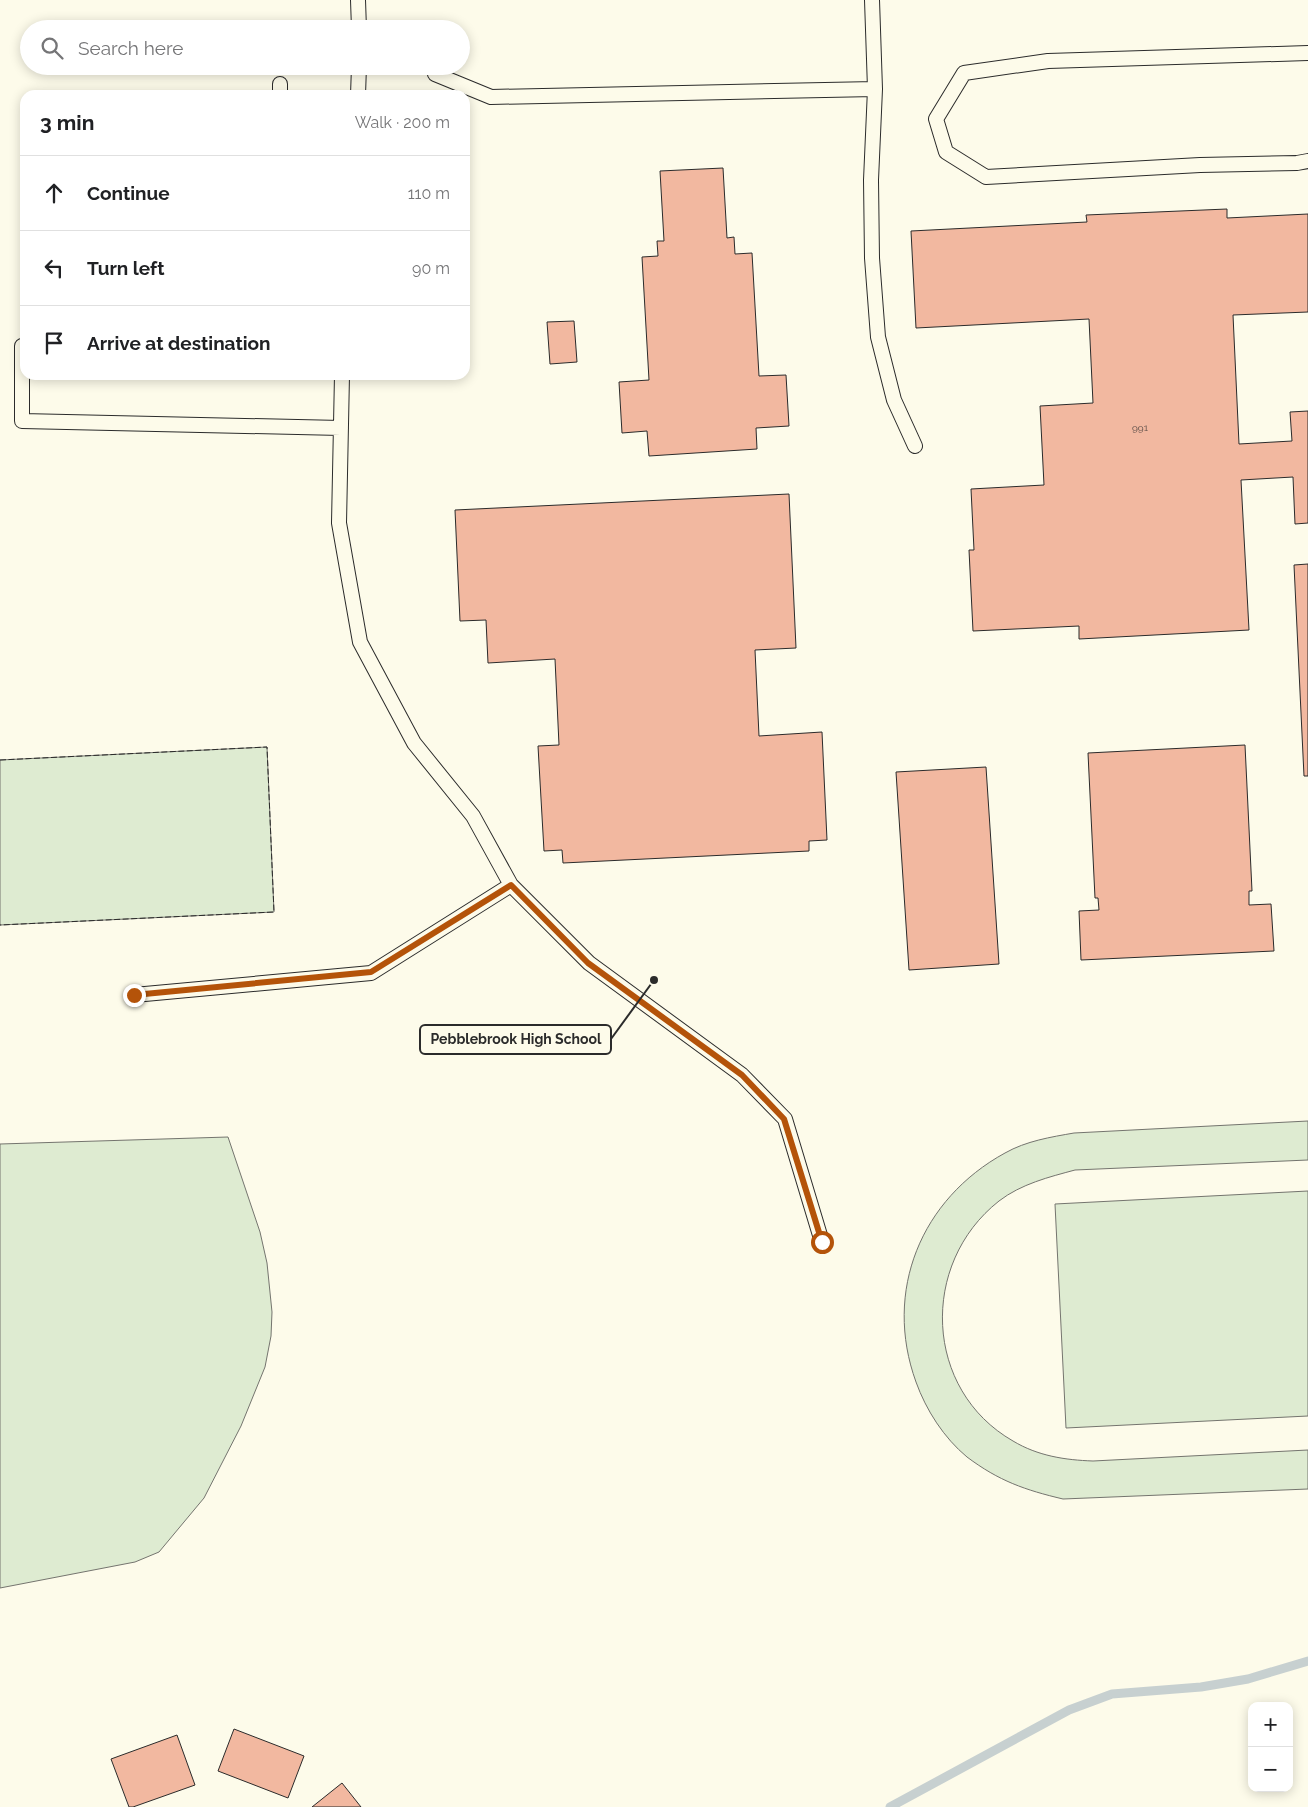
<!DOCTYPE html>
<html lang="en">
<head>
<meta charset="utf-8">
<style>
	:root { --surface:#fff; --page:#f6f6f6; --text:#202124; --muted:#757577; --line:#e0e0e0 }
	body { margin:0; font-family:Raleway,sans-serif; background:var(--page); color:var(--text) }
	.controls { position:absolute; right:15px; bottom:15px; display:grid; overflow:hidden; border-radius:10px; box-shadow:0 2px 12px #0003 }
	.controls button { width:45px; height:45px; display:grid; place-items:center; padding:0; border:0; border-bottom:1px solid var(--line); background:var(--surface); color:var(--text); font:25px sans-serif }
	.stop { position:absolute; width:15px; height:15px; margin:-11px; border:4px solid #b45309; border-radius:50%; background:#fff }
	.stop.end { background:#b45309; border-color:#fff; box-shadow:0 1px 5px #0008 }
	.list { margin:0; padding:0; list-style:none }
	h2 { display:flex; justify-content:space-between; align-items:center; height:65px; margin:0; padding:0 20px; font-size:21px }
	h2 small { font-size:16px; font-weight:400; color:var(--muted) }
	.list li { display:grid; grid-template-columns:32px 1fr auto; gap:15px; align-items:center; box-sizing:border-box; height:75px; padding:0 20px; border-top:1px solid var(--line) }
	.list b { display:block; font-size:19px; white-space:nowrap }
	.list em { font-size:16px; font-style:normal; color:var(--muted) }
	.icon { flex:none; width:28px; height:28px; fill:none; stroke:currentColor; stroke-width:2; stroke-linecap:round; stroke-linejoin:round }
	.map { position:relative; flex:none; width:1308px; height:1807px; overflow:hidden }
	.search { position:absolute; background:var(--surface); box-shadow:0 2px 12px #0003; left:20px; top:20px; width:450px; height:55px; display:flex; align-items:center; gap:12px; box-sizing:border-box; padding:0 18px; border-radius:28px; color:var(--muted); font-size:19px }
	.panel { position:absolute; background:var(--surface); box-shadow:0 2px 12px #0003; left:20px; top:90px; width:450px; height:290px; border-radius:15px }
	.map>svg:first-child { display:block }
	.green { fill:#deebd1; stroke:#74746e }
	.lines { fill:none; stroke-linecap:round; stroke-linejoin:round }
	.stream { stroke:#c7d0d0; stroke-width:9 }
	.building { fill:#f2b8a0; stroke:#2b2b2b }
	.service-casing { stroke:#2b2b2b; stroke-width:16 }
	.service { stroke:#fdfbea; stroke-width:14 }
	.fence { stroke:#2b2b2b; stroke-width:1; stroke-dasharray:6 2.5; stroke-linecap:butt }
	.route { stroke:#b45309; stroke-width:6 }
	.labels { text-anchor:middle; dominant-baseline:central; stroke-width:4; stroke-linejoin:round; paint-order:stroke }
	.number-label { font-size:10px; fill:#5d4e48 }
	.leader { fill:none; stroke:#2b2b2b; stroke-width:2 }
	.callout-dot { fill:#2b2b2b; stroke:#fdfbea; stroke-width:2 }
	.callout { fill:#fdfbea; stroke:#2b2b2b; stroke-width:2 }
	.callout-label { font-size:14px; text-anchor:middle; font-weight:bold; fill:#2b2b2b }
</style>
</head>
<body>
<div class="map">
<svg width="1308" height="1807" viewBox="0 0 1308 1807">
	<rect width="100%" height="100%" fill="#fdfbea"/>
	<path class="green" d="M 267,747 L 274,912 L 0,925 L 0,760 Z
		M 1308,1121 L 1308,1160 L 1075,1170 C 1049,1177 1021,1184 999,1201 C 919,1264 924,1390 1013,1441 C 1038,1456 1065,1460 1093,1461 L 1308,1450 L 1308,1489 L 1063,1499 C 1025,1490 999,1481 967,1457 C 944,1438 926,1410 916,1382 C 883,1291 921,1199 1005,1153 C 1026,1141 1051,1137 1074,1133 Z
		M 228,1137 L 260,1232 L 267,1263 L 272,1312 L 271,1336 L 265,1367 L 241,1426 L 204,1498 L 159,1552 L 135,1562 L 0,1588 L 0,1144 Z
		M 1308,1191 L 1308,1416 L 1066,1428 L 1055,1204 Z"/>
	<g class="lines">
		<path class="stream" d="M 890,1807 L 1069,1710 L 1112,1694 L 1201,1687 L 1248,1679 L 1308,1661"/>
	</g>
	<path class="building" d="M 723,168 L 727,238 L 734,237 L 735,254 L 752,253 L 759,376 L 786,375 L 789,426 L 756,428 L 757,449 L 649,456 L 647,431 L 622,433 L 619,382 L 649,380 L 642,257 L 658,256 L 657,241 L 664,241 L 660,171 Z
		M 1227,209 L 1227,218 L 1308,214 L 1308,312 L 1233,315 L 1239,444 L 1292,441 L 1290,412 L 1308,411 L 1308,523 L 1295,524 L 1293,477 L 1241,480 L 1249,630 L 1079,639 L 1079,626 L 973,631 L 969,550 L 974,550 L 971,489 L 1044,485 L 1040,406 L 1093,403 L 1089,319 L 916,328 L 911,231 L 1087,222 L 1086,215 Z
		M 574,321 L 577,362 L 550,364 L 547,322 Z
		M 789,494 L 796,648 L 755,650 L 759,736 L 822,732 L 827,840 L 809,841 L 809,851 L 563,863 L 562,850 L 544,851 L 538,746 L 559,745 L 555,659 L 488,663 L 486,620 L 460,621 L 455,510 Z
		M 1308,564 L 1308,776 L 1304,776 L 1294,565 Z
		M 1245,745 L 1252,891 L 1249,891 L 1249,905 L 1271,904 L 1274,951 L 1081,960 L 1079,911 L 1099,910 L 1098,898 L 1095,898 L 1088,753 Z
		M 986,767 L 999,964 L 909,970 L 896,772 Z
		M 234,1729 L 304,1756 L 288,1798 L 218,1771 Z
		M 177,1735 L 195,1785 L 133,1807 L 129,1807 L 111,1759 Z
		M 342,1783 L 361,1807 L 312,1807 Z"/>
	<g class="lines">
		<g class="service-casing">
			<path id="service" d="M 358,0 L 359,29
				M 872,0 L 875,89 L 871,180 L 872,258 L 878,337 L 894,400 L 915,446
				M 1308,53 L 1048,61 L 964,73 L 936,119 L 946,152 L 986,177 L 1200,165 L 1297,163 L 1308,161
				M 435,74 L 491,97 L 875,89
				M 280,95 L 280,84
				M 358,95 L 359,66
				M 25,346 L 22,346 L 22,421 L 341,428
				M 342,375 L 339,523 L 360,642 L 414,743 L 473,816 L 511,885 L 589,963 L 742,1075 L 785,1119 L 822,1242
				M 134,995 L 371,973 L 511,885"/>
		</g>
		<use href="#service" class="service"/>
		<path class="fence" d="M 0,760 L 267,747 L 274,912 L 0,925"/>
	</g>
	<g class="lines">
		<path class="route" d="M 134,995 L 371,972 L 511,885 L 588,963 L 742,1075 L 784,1119 L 822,1242"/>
	</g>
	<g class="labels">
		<g class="number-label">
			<text x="1140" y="427">991</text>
		</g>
	</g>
	<path class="leader" d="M654 980L611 1039"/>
	<circle class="callout-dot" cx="654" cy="980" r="5"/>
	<rect class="callout" x="420" y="1025" width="191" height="29" rx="5"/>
	<g class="callout-label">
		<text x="516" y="1044">Pebblebrook High School</text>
	</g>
</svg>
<div class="controls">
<button>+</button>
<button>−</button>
</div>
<div class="stop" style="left:822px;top:1242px"></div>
<div class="stop end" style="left:134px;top:995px"></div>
<div class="search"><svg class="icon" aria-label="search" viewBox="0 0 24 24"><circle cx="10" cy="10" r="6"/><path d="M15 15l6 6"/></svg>Search here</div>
<section class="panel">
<h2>3 min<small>Walk · 200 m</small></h2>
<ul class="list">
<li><svg class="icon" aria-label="ahead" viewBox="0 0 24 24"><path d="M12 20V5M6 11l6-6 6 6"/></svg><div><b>Continue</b></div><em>110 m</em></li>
<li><svg class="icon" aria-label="left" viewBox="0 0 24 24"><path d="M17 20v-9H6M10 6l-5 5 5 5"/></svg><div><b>Turn left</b></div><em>90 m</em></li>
<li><svg class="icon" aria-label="arrive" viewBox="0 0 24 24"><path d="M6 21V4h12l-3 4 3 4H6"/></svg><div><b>Arrive at destination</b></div></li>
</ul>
</section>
</div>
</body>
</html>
